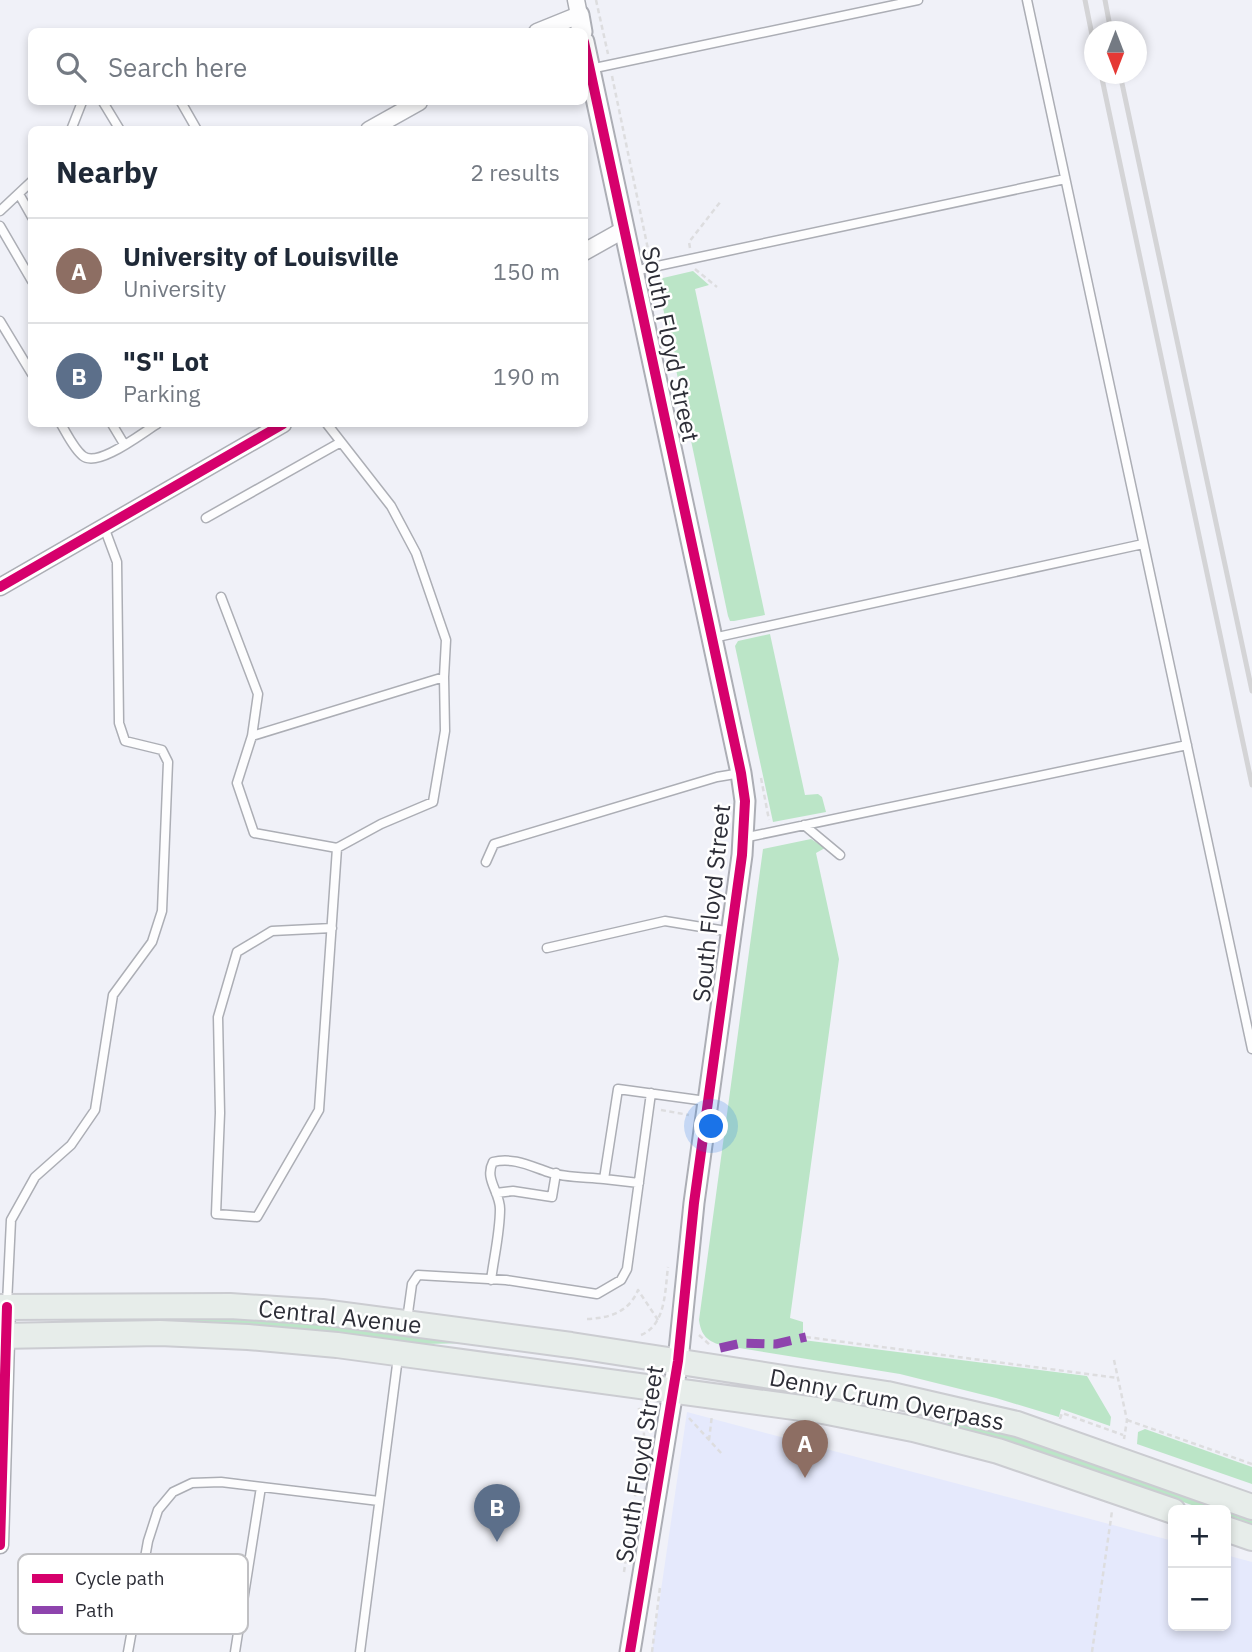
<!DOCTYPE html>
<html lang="en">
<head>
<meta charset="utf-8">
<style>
	:root { --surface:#fff; --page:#f2f2f3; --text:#1f2937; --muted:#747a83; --line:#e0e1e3; --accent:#7c3aed }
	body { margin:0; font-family:"IBM Plex Sans",sans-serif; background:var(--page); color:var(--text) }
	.controls { position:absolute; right:21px; bottom:21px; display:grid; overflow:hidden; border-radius:10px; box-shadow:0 4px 10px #0003 }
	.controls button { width:63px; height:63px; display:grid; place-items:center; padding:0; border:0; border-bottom:2px solid var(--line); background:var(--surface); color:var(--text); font:35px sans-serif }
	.compass { position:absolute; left:1084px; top:21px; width:63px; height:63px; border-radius:50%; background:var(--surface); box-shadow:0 4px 10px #0003; rotate:180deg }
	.you { position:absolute; left:712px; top:1127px; width:24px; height:24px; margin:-18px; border:5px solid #fff; border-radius:50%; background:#1a73e8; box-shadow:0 0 0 10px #1a73e833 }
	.badge { display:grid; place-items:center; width:46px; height:46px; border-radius:50%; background:var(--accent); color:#fff; font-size:23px; font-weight:700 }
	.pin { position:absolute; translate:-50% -58px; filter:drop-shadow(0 2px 4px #0008) }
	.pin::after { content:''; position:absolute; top:37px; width:24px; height:21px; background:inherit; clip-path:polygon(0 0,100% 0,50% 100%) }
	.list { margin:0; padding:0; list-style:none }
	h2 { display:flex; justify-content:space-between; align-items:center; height:91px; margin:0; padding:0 28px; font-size:30px }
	h2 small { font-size:23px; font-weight:400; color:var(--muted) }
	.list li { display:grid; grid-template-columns:46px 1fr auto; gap:21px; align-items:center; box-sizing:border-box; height:105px; padding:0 28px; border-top:2px solid var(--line) }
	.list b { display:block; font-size:26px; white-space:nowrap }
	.list p { margin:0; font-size:23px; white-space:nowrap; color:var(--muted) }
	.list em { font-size:23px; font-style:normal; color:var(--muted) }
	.icon { flex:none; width:38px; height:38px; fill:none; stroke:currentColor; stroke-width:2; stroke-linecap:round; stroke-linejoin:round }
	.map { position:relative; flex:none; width:1252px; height:1652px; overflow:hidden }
	.search { position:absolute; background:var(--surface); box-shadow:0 4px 10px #0003; left:28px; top:28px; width:560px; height:77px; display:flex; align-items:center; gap:18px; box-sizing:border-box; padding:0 24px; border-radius:10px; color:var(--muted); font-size:26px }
	.panel { position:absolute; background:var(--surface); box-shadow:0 4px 10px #0003; left:28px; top:126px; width:560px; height:301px; border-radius:10px }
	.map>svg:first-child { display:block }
	.built { fill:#e5e9fc }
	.green { fill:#bbe5c7 }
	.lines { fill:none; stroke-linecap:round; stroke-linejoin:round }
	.service-casing { stroke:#acaeb5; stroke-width:11 }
	.minor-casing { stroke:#acaeb5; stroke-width:19 }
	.tertiary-casing { stroke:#acaeb5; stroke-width:23 }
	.primary-casing { stroke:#cbccd1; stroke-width:28 }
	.path { stroke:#dddddf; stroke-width:2.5; stroke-dasharray:5 3.5; stroke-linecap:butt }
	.service { stroke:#fdfdfe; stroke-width:8 }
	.minor { stroke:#fdfdfe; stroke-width:16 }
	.tertiary { stroke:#fdfdfe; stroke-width:19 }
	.primary { stroke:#e7edea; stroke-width:24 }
	.rail { stroke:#d4d4d6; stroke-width:5 }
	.quiet { stroke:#8e44ad; stroke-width:9; stroke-dasharray:18 9; stroke-linecap:butt }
	.cycleway-casing { stroke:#fff; stroke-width:15 }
	.cycleway { stroke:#d6006c; stroke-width:10 }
	.labels { text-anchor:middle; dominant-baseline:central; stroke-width:5; stroke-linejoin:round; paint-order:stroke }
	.street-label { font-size:24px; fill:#2d2e37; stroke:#fff }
	.key { fill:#fff; stroke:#c0c0c3; stroke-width:2 }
	.key-label { font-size:19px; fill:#2d2e37 }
</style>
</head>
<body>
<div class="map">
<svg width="1252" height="1652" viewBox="0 0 1252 1652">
	<rect width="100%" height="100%" fill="#f0f1f8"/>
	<path class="built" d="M 687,1412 L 1173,1541 L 1173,1626 L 1226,1626 L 1226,1555 L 1252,1562 L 1252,1652 L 652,1652 Z"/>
	<path class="green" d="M 693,271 L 709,285 L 695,289 L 765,615 L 734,621 L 730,621 L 728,616 L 658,284 L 663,278 Z
		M 770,634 L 805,795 L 818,794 L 822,797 L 826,812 L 773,822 L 735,646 L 738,641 Z
		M 811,839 L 825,848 L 816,853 L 839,959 L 790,1318 L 803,1322 L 803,1340 L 1087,1376 L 1111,1417 L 1110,1426 L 1061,1409 L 1059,1417 L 996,1398 L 900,1374 L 721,1345 C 707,1341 701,1335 699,1320 L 763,849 Z
		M 233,1318 L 276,1318 L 476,1343 L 423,1344 L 148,1322 L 148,1320 Z
		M 949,1417 L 1001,1430 L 1252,1516 L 1252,1527 L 1226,1517 L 1226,1510 L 1206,1510 L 1046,1454 L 947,1426 Z
		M 1145,1429 L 1252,1467 L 1252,1484 L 1137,1444 L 1138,1432 Z"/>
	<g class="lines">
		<g class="service-casing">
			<path id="service" d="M 1027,0 L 1252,1049
				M 590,69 L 918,0
				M 103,102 L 120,130
				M 181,102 L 197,130
				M 71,130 L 82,102
				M 19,194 L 32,217
				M 0,211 L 32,181
				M 0,226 L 32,281
				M 634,271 L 1065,179
				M 0,321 L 32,374
				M 61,424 C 67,434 74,449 83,456 C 98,468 142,433 157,424
				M 112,424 L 124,444
				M 206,518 L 341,442
				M 221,597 L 258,694 L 252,736 L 237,783 L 254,833 L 337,848
				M 713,638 L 1143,544
				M 252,736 L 444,677 L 446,640 L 416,553 L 391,506 L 327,424
				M 804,825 L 840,855
				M 743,838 L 1187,745
				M 486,862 L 494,844 L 717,777 L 741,773
				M 332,928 L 272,931 L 237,952 L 218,1017 L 220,1113 L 216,1214 L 257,1217 L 319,1110 L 337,848 L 381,824 L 433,802 L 445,731 L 444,677
				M 547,948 L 665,921 L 732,932
				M 604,1179 L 639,1183
				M 496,1193 L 513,1191 L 552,1197 L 556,1173
				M 491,1280 C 494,1257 500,1232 500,1209 C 500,1192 484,1179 493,1162 C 513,1157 530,1166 548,1172 C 565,1178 587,1177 604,1179 L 618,1089 L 706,1101
				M 7,1304 L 11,1220 L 35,1177 L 71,1145 L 95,1110 L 113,995 L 152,942 L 162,911 L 168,762 L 162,750 L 125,741 L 119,723 L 117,562 L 104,527
				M 407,1320 L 412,1284 L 418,1275 L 506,1280 L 597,1294 L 621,1280 L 627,1269 L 651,1093
				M 128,1652 L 148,1541 L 158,1510 L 173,1492 L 192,1483 L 221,1482 L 379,1501
				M 235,1652 L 261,1487
				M 360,1652 L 398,1357"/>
		</g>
		<g class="minor-casing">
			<path id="minor" d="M 537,32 L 579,15 L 576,0
				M 369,130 L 419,102
				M 584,252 L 625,229
				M 0,587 L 283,424
				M 0,1545 L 7,1307"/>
		</g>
		<g class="tertiary-casing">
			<path id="tertiary" d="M 579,15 L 582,32
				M 584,42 L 741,773 L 745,801 L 742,855 L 694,1203 L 678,1361 L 630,1652"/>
		</g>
		<g class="primary-casing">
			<path id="primary" d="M 0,1307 L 230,1306 L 322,1312 L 571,1345 L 835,1386 L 887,1394 L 1017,1424 L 1252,1507
				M 0,1336 L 160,1333 L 248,1337 L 337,1345 L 823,1411 L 913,1429 L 998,1451 L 1173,1511
				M 1226,1529 L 1252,1538"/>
		</g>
		<path class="path" d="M 596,0 L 608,54
			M 612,76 L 649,254
			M 690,248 L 689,242 L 721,201
			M 695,269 L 717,287
			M 761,778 L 769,820
			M 661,1110 L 689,1115
			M 587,1319 C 610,1318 629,1312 638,1290 L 658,1320
			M 641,1335 C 666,1325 665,1290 668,1267
			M 699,1335 L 710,1345
			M 806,1337 L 1118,1378
			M 1114,1360 L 1127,1420 L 1124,1439
			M 689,1418 L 722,1454
			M 1060,1419 L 1062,1413 L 1123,1435
			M 1127,1420 L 1252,1464
			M 709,1440 L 712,1415
			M 624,1572 L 644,1435 L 643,1417 L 638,1407
			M 652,1652 L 660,1587
			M 1092,1652 L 1112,1511"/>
		<use href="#service" class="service"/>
		<use href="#minor" class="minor"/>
		<use href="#tertiary" class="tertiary"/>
		<use href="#primary" class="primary"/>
		<path class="rail" d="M 1085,0 L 1094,45
			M 1105,0 L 1111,32
			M 1101,74 L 1252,785
			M 1120,74 L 1252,691"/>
		<path class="quiet" d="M 720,1348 L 742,1343 L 776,1344 L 806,1337"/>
		<g class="cycleway-casing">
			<path id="cycleway" d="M 584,42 L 741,773 L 745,801 L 742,855 L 694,1203 L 678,1361 L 630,1652
				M 0,587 L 283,424
				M 0,1545 L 7,1307"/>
		</g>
		<use href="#cycleway" class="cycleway"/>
	</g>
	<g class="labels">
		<g class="street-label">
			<text transform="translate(671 344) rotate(78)">South Floyd Street</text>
			<text transform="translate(711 903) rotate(-84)">South Floyd Street</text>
			<text transform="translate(340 1316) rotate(6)">Central Avenue</text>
			<text transform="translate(887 1399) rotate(11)">Denny Crum Overpass</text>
			<text transform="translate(639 1464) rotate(-81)">South Floyd Street</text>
		</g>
	</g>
	<rect x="18" y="1554" width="230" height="80" rx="10" class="key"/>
	<rect x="32" y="1574" width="31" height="9" fill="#d6006c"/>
	<rect x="32" y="1606" width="31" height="8" fill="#8e44ad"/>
	<g class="key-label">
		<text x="75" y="1585">Cycle path</text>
		<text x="75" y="1617">Path</text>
	</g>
</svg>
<div class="controls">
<button>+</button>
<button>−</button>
</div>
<svg class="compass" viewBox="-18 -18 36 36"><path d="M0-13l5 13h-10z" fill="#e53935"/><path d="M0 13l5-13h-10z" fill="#747a83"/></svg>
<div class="you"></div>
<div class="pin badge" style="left:805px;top:1478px;background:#8d6e63">A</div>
<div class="pin badge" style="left:497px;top:1542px;background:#5c6f8a">B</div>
<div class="search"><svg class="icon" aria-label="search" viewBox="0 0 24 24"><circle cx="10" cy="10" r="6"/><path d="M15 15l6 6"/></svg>Search here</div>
<section class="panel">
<h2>Nearby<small>2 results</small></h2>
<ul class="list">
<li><span class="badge" style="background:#8d6e63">A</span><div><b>University of Louisville</b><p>University</p></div><em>150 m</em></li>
<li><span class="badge" style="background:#5c6f8a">B</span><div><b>&quot;S&quot; Lot</b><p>Parking</p></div><em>190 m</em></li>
</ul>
</section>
</div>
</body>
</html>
